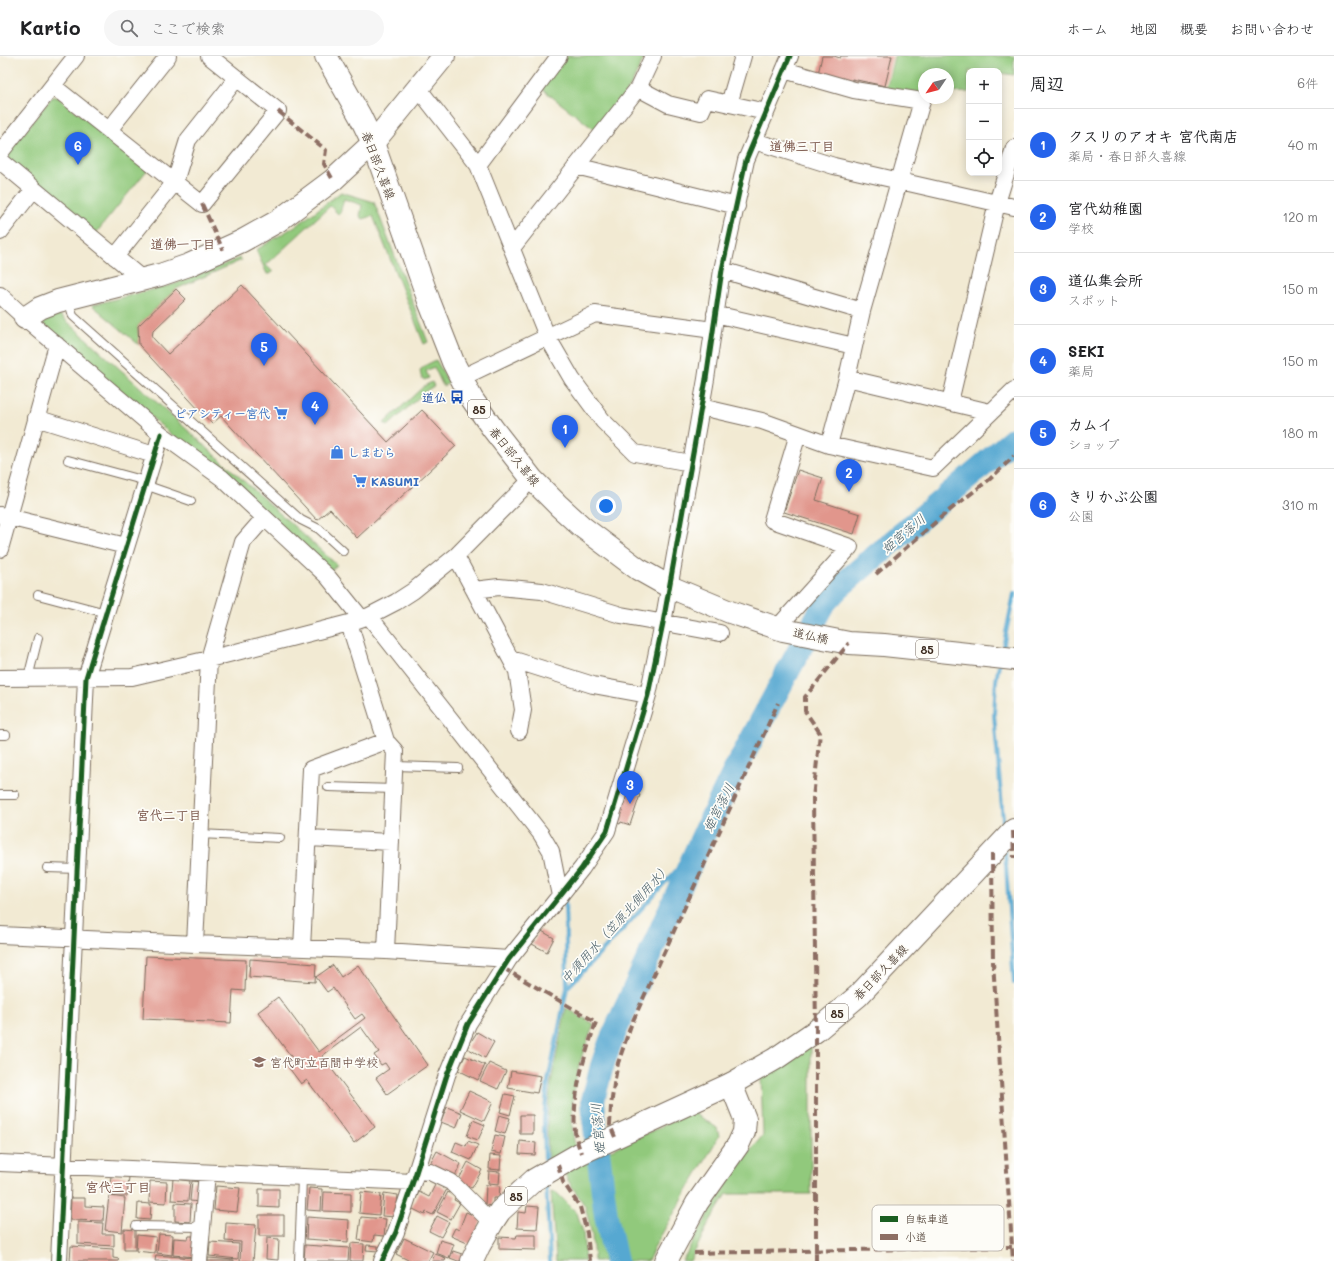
<!DOCTYPE html>
<html lang="ja">
<head>
<meta charset="utf-8">
<style>
	:root { --surface:#fff; --page:#f6f6f6; --text:#202124; --muted:#757577; --line:#e0e0e0; --accent:#2563eb }
	body { margin:0; font-family:Mali,"Klee One",sans-serif; background:var(--page); color:var(--text) }
	.controls { position:absolute; right:12px; top:12px; display:grid; overflow:hidden; border-radius:8px; box-shadow:0 2px 10px #0003 }
	.controls button { width:36px; height:36px; display:grid; place-items:center; padding:0; border:0; border-bottom:1px solid var(--line); background:var(--surface); color:var(--text); font:20px sans-serif }
	.compass { position:absolute; left:918px; top:12px; width:36px; height:36px; border-radius:50%; background:var(--surface); box-shadow:0 2px 10px #0003; rotate:235deg }
	.you { position:absolute; left:606px; top:450px; width:14px; height:14px; margin:-10px; border:3px solid #fff; border-radius:50%; background:#1a73e8; box-shadow:0 0 0 6px #1a73e833 }
	.badge { display:grid; place-items:center; width:26px; height:26px; border-radius:50%; background:var(--accent); color:#fff; font-size:13px; font-weight:700 }
	.pin { position:absolute; translate:-50% -33px; filter:drop-shadow(0 1px 2px #0008) }
	.pin::after { content:''; position:absolute; top:21px; width:14px; height:12px; background:inherit; clip-path:polygon(0 0,100% 0,50% 100%) }
	.list { margin:0; padding:0; list-style:none }
	h2 { display:flex; justify-content:space-between; align-items:center; height:52px; margin:0; padding:0 16px; font-size:17px }
	h2 small { font-size:13px; font-weight:400; color:var(--muted) }
	.list li { display:grid; grid-template-columns:26px 1fr auto; gap:12px; align-items:center; box-sizing:border-box; height:72px; padding:0 16px; border-top:1px solid var(--line) }
	.list b { display:block; font-size:15px; white-space:nowrap }
	.list p { margin:0; font-size:13px; white-space:nowrap; color:var(--muted) }
	.list em { font-size:13px; font-style:normal; color:var(--muted) }
	.icon { flex:none; width:22px; height:22px; fill:none; stroke:currentColor; stroke-width:2; stroke-linecap:round; stroke-linejoin:round }
	.map { position:relative; flex:none; width:1014px; height:1205px; overflow:hidden }
	header { display:flex; align-items:center; gap:24px; box-sizing:border-box; height:56px; padding:0 20px; background:var(--surface); border-bottom:1px solid var(--line) }
	header strong { font-size:19px }
	nav { display:flex; gap:22px; margin-inline-start:auto; font-size:14px }
	.search { width:280px; height:36px; background:var(--page); display:flex; align-items:center; gap:10px; box-sizing:border-box; padding:0 14px; border-radius:22px; color:var(--muted); font-size:15px }
	main { display:flex }
	aside { flex:1; background:var(--surface) }
	.map>svg:first-child { display:block }
	.green { fill:#91c97b; stroke:#667a4c }
	.lines { fill:none; stroke-linecap:round; stroke-linejoin:round }
	.stream { stroke:#56a8d1; stroke-width:4 }
	.river { stroke:#56a8d1; stroke-width:24 }
	.building { fill:#e1968c }
	.lane-casing { stroke:#7b6d5d; stroke-width:10 }
	.street-casing { stroke:#7b6d5d; stroke-width:18 }
	.secondary-casing { stroke:#7b6d5d; stroke-width:24 }
	.primary-casing { stroke:#7b6d5d; stroke-width:24 }
	.lane { stroke:#fff; stroke-width:8 }
	.street { stroke:#fff; stroke-width:16 }
	.secondary { stroke:#fff; stroke-width:22 }
	.primary { stroke:#fff; stroke-width:22 }
	.quiet { stroke:#8d6e63; stroke-width:4; stroke-dasharray:8 4; stroke-linecap:butt }
	.cycleway-casing { stroke:#fdfcf7; stroke-width:8 }
	.cycleway { stroke:#1b5e20; stroke-width:5 }
	.labels { text-anchor:middle; dominant-baseline:central; stroke-width:3.5; stroke-linejoin:round; paint-order:stroke }
	.shield { fill:#fdfcf7; stroke:#75695f; stroke-width:1 }
	.shield-label { font-size:11px; font-weight:bold; fill:#3b2a1e }
	.street-label { font-size:12px; fill:#3b2a1e; stroke:#fdfcf7 }
	.transit-label { font-size:12px; font-weight:bold; fill:#164399; stroke:#fdfcf7; text-anchor:end }
	.shop-label { font-size:12px; font-weight:bold; fill:#366cbe; stroke:#fdfcf7; text-anchor:start }
	.education-label { font-size:12px; font-weight:bold; fill:#785e54; stroke:#fdfcf7; text-anchor:start }
	.neighbourhood-label { font-size:13px; font-weight:bold; fill:#755044; stroke:#fdfcf7 }
	.water-label { font-size:13px; font-style:italic; fill:#465c66; stroke:#fdfcf7 }
	.key { fill:#fdfcf7; stroke:#c3bdb6; stroke-width:1 }
	.key-label { font-size:11px; fill:#3b2a1e }
</style>
</head>
<body>
<header>
<strong>Kartio</strong>
<div class="search"><svg class="icon" aria-label="search" viewBox="0 0 24 24"><circle cx="10" cy="10" r="6"/><path d="M15 15l6 6"/></svg>ここで検索</div>
<nav><a>ホーム</a><a>地図</a><a>概要</a><a>お問い合わせ</a></nav>
</header>
<main>
<div class="map">
<svg width="1014" height="1205" viewBox="0 0 1014 1205">
	<rect width="100%" height="100%" fill="#fdfcf7"/>
	<filter id="ink" filterUnits="userSpaceOnUse"><feTurbulence type="fractalNoise" baseFrequency=".025" numOctaves="2"/><feDisplacementMap in="SourceGraphic" scale="8" xChannelSelector="R" yChannelSelector="G"/><feConvolveMatrix kernelMatrix="1 2 1 2 8 2 1 2 1" color-interpolation-filters="sRGB"/></filter>
	<filter id="wash" filterUnits="userSpaceOnUse"><feTurbulence type="fractalNoise" baseFrequency=".012" numOctaves="4" result="noise"/><feDisplacementMap in="SourceGraphic" scale="16" xChannelSelector="R" yChannelSelector="G"/><feGaussianBlur stdDeviation="0.9" result="paint"/><feColorMatrix in="noise" values="0 0 0 0 0 0 0 0 0 0 0 0 0 0 0 0 0 1.4 0 .05"/><feComposite in="paint" operator="in"/></filter>
	<g filter="url(#wash)">
		<rect width="100%" height="100%" fill="#f2ead3"/>
		<path class="green" d="M 567,0 L 645,0 L 630,31 L 596,75 L 542,33 Z
			M 894,0 L 1014,0 L 1014,19 L 999,17 L 999,15 L 969,15 L 969,36 L 948,37 L 948,18 L 924,18 L 924,38 L 886,34 Z
			M 52,41 L 58,41 L 148,113 L 96,177 L 8,105 L 8,97 Z
			M 341,136 L 374,146 L 428,286 L 424,288 L 373,160 L 363,163 L 360,160 L 362,149 L 344,143 L 340,157 L 338,158 L 330,150 L 266,209 L 273,216 L 270,218 L 267,218 L 256,194 L 300,167 Z
			M 240,202 L 242,204 L 176,233 L 138,270 L 139,289 L 92,249 L 175,228 Z
			M 59,258 L 337,509 L 330,515 L 42,267 L 45,262 Z
			M 436,304 L 449,327 L 443,330 L 434,311 L 426,315 L 429,322 L 424,324 L 421,320 L 420,314 L 426,309 Z
			M 432,326 L 434,330 L 427,334 L 388,370 L 384,367 L 424,330 Z
			M 566,952 L 594,968 C 590,980 584,991 581,1003 C 573,1031 569,1062 575,1090 L 548,1105 L 547,1066 L 551,1026 Z
			M 811,990 L 811,1138 L 727,1138 L 710,1165 L 690,1205 L 682,1205 C 707,1161 731,1117 763,1079 L 761,1022 Z
			M 693,1056 L 717,1072 L 719,1080 L 656,1188 L 648,1205 L 623,1205 C 613,1169 609,1133 606,1096 Z
			M 592,1102 L 595,1137 L 610,1205 L 594,1205 L 592,1179 L 585,1150 L 567,1123 L 564,1115 Z
			M 551,1136 L 557,1137 L 577,1157 L 583,1176 L 585,1205 L 556,1205 Z"/>
		<g class="lines">
			<path class="stream" d="M 1002,596 L 1014,538
				M 999,608 L 996,625 L 994,658 L 1004,775
				M 1005,795 L 1014,927
				M 565,841 L 567,932
				M 545,1109 L 544,1065 L 548,1025 L 567,932 L 617,880 L 699,789
				M 546,1125 L 550,1205"/>
			<path class="river" d="M 616,1205 L 606,1160 L 595,1071 L 593,1044 L 602,1010 L 610,987 L 707,771 L 733,718 L 825,546 L 838,532 L 1014,383"/>
		</g>
		<g id="blocks">
			<path class="building" d="M 822,0 L 834,0 L 840,2 L 841,0 L 892,0 L 885,30 L 852,23 L 851,27 L 818,18 Z
				M 242,229 L 388,386 L 422,354 L 456,390 L 357,482 L 330,453 L 317,464 L 221,360 L 212,368 L 139,289 L 138,270 L 176,233 L 186,243 L 153,275 L 152,281 L 168,298 Z
				M 798,414 L 823,422 L 816,444 L 860,458 L 854,478 L 784,456 Z
				M 629,735 L 640,739 L 630,769 L 621,766 L 620,768 L 614,766 L 619,759 Z
				M 540,874 L 554,882 L 547,896 L 532,888 Z
				M 146,900 L 246,904 L 245,935 L 233,934 L 231,967 L 143,963 Z
				M 250,903 L 316,908 L 315,926 L 249,921 Z
				M 333,909 L 341,921 L 358,909 L 428,1009 L 387,1038 L 376,1022 L 389,1013 L 385,1007 L 381,1009 L 374,999 L 379,996 L 361,971 L 322,1000 L 375,1071 L 354,1087 L 307,1024 L 301,1028 L 286,1008 L 293,1003 L 258,956 L 278,941 L 319,996 L 365,962 L 362,958 L 355,963 L 333,932 L 327,936 L 316,921 Z
				M 477,976 L 494,986 L 485,1002 L 467,992 Z
				M 465,1000 L 485,1009 L 478,1024 L 458,1014 Z
				M 489,1007 L 506,1015 L 498,1033 L 480,1025 Z
				M 511,1015 L 541,1020 L 537,1037 L 508,1032 Z
				M 469,1035 L 493,1046 L 484,1065 L 460,1054 Z
				M 505,1038 L 515,1040 L 510,1059 L 500,1056 Z
				M 447,1051 L 462,1057 L 456,1072 L 441,1066 Z
				M 499,1059 L 510,1062 L 505,1078 L 495,1075 Z
				M 520,1059 L 533,1059 L 533,1078 L 520,1078 Z
				M 473,1064 L 485,1069 L 478,1084 L 467,1080 Z
				M 495,1079 L 505,1081 L 501,1098 L 491,1096 Z
				M 468,1085 L 478,1089 L 471,1104 L 452,1096 L 456,1086 L 466,1090 Z
				M 520,1085 L 536,1087 L 535,1099 L 519,1098 Z
				M 437,1095 L 461,1108 L 454,1122 L 429,1110 Z
				M 490,1099 L 501,1100 L 500,1114 L 489,1113 Z
				M 468,1106 L 482,1114 L 472,1132 L 458,1125 Z
				M 489,1115 L 500,1116 L 499,1128 L 488,1127 Z
				M 111,1120 L 129,1121 L 127,1140 L 109,1139 Z
				M 173,1123 L 190,1125 L 188,1145 L 171,1144 Z
				M 150,1125 L 167,1126 L 166,1147 L 149,1146 Z
				M 192,1125 L 202,1126 L 200,1146 L 190,1145 Z
				M 436,1127 L 447,1133 L 433,1159 L 426,1156 L 425,1159 L 411,1152 L 419,1136 L 429,1141 Z
				M 486,1129 L 500,1130 L 499,1142 L 493,1142 L 493,1150 L 485,1149 Z
				M 216,1130 L 240,1132 L 237,1156 L 214,1154 Z
				M 309,1132 L 322,1133 L 321,1155 L 307,1154 Z
				M 259,1133 L 279,1133 L 279,1152 L 259,1151 Z
				M 324,1136 L 351,1137 L 351,1156 L 323,1155 Z
				M 361,1136 L 381,1138 L 379,1159 L 359,1157 Z
				M 448,1136 L 456,1140 L 454,1144 L 460,1147 L 451,1163 L 437,1156 Z
				M 384,1137 L 398,1139 L 396,1161 L 382,1160 Z
				M 109,1140 L 125,1142 L 122,1176 L 105,1174 Z
				M 71,1142 L 85,1142 L 85,1150 L 104,1151 L 103,1165 L 70,1164 Z
				M 138,1147 L 151,1148 L 150,1164 L 137,1163 Z
				M 175,1147 L 191,1148 L 190,1166 L 175,1165 Z
				M 527,1150 L 539,1151 L 537,1173 L 517,1172 L 518,1156 L 526,1157 Z
				M 466,1156 L 482,1163 L 472,1189 L 451,1180 L 455,1172 L 459,1174 Z
				M 259,1159 L 284,1159 L 284,1180 L 259,1180 Z
				M 437,1160 L 449,1166 L 441,1181 L 429,1175 Z
				M 307,1161 L 349,1164 L 348,1186 L 306,1183 Z
				M 361,1161 L 386,1163 L 384,1180 L 374,1179 L 373,1186 L 358,1184 Z
				M 78,1166 L 103,1167 L 102,1178 L 114,1178 L 114,1190 L 78,1188 Z
				M 226,1167 L 256,1169 L 253,1205 L 240,1205 L 241,1186 L 225,1185 Z
				M 124,1173 L 135,1174 L 135,1194 L 124,1194 Z
				M 159,1178 L 173,1179 L 172,1199 L 157,1197 Z
				M 137,1179 L 156,1181 L 155,1197 L 136,1195 Z
				M 517,1179 L 536,1179 L 536,1194 L 499,1193 L 499,1181 L 516,1182 Z
				M 189,1180 L 196,1180 L 195,1201 L 173,1199 L 174,1182 L 188,1183 Z
				M 267,1182 L 279,1183 L 278,1204 L 266,1203 Z
				M 404,1182 L 433,1196 L 428,1205 L 410,1205 L 396,1198 Z
				M 440,1184 L 454,1188 L 449,1202 L 436,1197 Z
				M 210,1186 L 239,1188 L 238,1203 L 209,1200 Z
				M 351,1187 L 364,1188 L 363,1205 L 350,1205 Z
				M 305,1189 L 349,1192 L 348,1205 L 304,1205 Z
				M 367,1189 L 378,1190 L 378,1195 L 366,1194 Z
				M 71,1190 L 113,1193 L 113,1202 L 119,1203 L 118,1205 L 70,1205 Z
				M 453,1195 L 465,1199 L 462,1205 L 458,1205 L 450,1202 Z
				M 435,1198 L 446,1202 L 445,1205 L 432,1205 Z
				M 156,1199 L 193,1202 L 193,1205 L 155,1205 Z
				M 208,1202 L 234,1204 L 234,1205 L 208,1205 Z"/>
		</g>
	</g>
	<g filter="url(#ink)">
		<use href="#blocks" fill-opacity="0" stroke="#7b6d5d" stroke-width="1"/>
		<g class="lines">
			<g class="lane-casing">
				<path id="lane" d="M 68,243 L 73,260 L 301,464 L 319,473 L 343,495
					M 68,404 L 146,425
					M 145,429 L 191,445
					M 38,539 L 106,557
					M 28,622 L 38,582
					M 0,679 L 6,679
					M 395,710 L 458,712
					M 328,731 L 394,733
					M 0,739 L 15,739
					M 200,778 L 280,782
					M 47,812 L 78,813
					M 136,1170 L 202,1171
					M 299,1205 L 302,1121"/>
			</g>
			<g class="street-casing">
				<path id="street" d="M 784,14 L 854,34 L 922,45 L 862,255 L 847,322 L 829,389
					M 53,30 L 202,148 L 278,55 L 209,0
					M 418,32 L 478,109 L 547,280 L 572,323 L 603,365 L 635,397 L 691,407
					M 638,32 L 668,48 L 701,56 L 707,43 L 766,56
					M 729,48 L 743,0
					M 109,74 L 168,0
					M 754,85 L 834,110 L 1014,151
					M 0,97 L 76,0
					M 0,105 L 142,223
					M 478,109 L 559,0
					M 576,110 L 737,150
					M 0,176 L 33,134
					M 512,192 L 638,32 L 653,0
					M 115,201 L 175,126 L 188,84 L 237,22
					M 722,214 L 862,255
					M 0,239 L 25,262 L 161,378 L 222,422 L 328,521 L 361,562
					M 715,258 L 854,290
					M 461,322 L 595,258 L 713,274
					M 847,322 L 990,356
					M 950,346 L 997,147 L 1014,92
					M 701,351 L 762,365 L 829,389 L 933,412 L 1014,334
					M 36,362 L 154,399
					M 0,459 L 126,490
					M 0,493 L 57,289
					M 456,500 L 517,615 L 523,654 L 519,675
					M 474,534 L 499,531 L 542,535 L 621,559 L 720,577
					M 369,560 L 541,778 L 551,795 L 560,840
					M 349,567 L 386,685 L 395,695 L 386,895
					M 778,571 L 850,491 L 772,464 L 798,378
					M 511,603 L 593,629 L 648,639
					M 0,622 L 132,621 L 209,603 L 349,567 L 369,560 L 396,546 L 413,535 L 456,500 L 532,423
					M 308,782 L 391,786
					M 0,879 L 195,888 L 386,895 L 509,903
					M 195,888 L 209,603 L 243,486 L 264,462
					M 302,892 L 311,713 L 386,685
					M 0,1107 L 413,1126
					M 417,1115 L 430,1116 L 451,1126 L 492,1167
					M 59,1205 L 86,622 L 161,378
					M 199,1205 L 207,1117
					M 382,1205 L 396,1176 L 413,1126 L 447,1019 L 468,968 L 509,903 L 582,812 L 607,775 L 648,639 L 663,567 L 706,323 L 722,214 L 746,104 L 790,0"/>
			</g>
			<g class="secondary-casing">
				<path id="secondary" d="M 25,262 L 40,252 L 58,245 L 160,219 L 189,209 L 242,185 L 278,165 L 333,124 L 373,87 L 444,0
					M 666,1205 L 697,1147 L 738,1089 L 744,1076 L 745,1063 L 731,1028"/>
			</g>
			<g class="primary-casing">
				<path id="primary" d="M 326,0 L 360,60 L 373,87 L 429,245 L 453,306 L 472,343 L 493,373 L 532,423 L 559,450 L 581,470 L 638,513 L 670,531 L 730,556 L 783,574 L 849,587 L 884,589 L 1014,603
					M 472,1205 L 479,1190 L 492,1167 L 500,1155 L 534,1124 L 581,1097 L 731,1028 L 775,1003 L 816,975 L 858,940 L 1014,774"/>
			</g>
			<use href="#lane" class="lane"/>
			<use href="#street" class="street"/>
			<use href="#secondary" class="secondary"/>
			<use href="#primary" class="primary"/>
			<path class="quiet" d="M 278,55 L 326,94 L 324,108 L 333,124
				M 202,148 L 223,194
				M 876,518 L 946,457 L 990,423 L 1014,400
				M 1013,775 L 1014,802
				M 992,797 L 993,906 L 1013,1205
				M 503,912 L 596,966 C 584,1002 572,1038 575,1076 C 576,1083 579,1091 581,1097
				M 615,1081 L 610,1069 L 611,1050 L 614,1028 L 618,1007 L 631,969 L 778,647
				M 558,1109 L 563,1126 L 580,1151 L 587,1177 L 590,1205
				M 694,1197 L 1012,1191
				M 816,1205 L 816,975 L 813,742 L 820,677 L 805,655 L 805,641 L 849,587"/>
			<g class="cycleway-casing">
				<path id="cycleway" d="M 59,1205 L 86,622 L 161,378
					M 382,1205 L 396,1176 L 413,1126 L 447,1019 L 468,968 L 509,903 L 582,812 L 607,775 L 648,639 L 663,567 L 706,323 L 722,214 L 746,104 L 790,0"/>
			</g>
			<use href="#cycleway" class="cycleway"/>
		</g>
	</g>
	<defs>
		<g id="bus-bare" transform="scale(1.08)"><path d="M-5-6H5V4H4V6H2V4H-2V6H-4V4H-5ZM-3.5-4V0h7V-4ZM-3.5 1.2v1.5H-2V1.2ZM2 1.2v1.5H3.5V1.2Z" fill="#1a4fb4" stroke="#fdfcf7" stroke-width="2.5" paint-order="stroke"/></g>
		<g id="supermarket-bare" transform="scale(1.08)"><path d="M-6-5.5h2.5l.6 2H6L4.5 2H-2.5L-4.4-4H-6ZM-1.5 3.2a1.3 1.3 0 1 0 .1 0ZM3 3.2a1.3 1.3 0 1 0 .1 0Z" fill="#3f7fe0" stroke="#fdfcf7" stroke-width="2.5" paint-order="stroke"/></g>
		<g id="shop-bare" transform="scale(1.08)"><path d="M-5-2.5h2.3a2.7 3.5 0 0 1 5.4 0H5L5.5 6h-11ZM-1.5-2.5h3a1.5 2.3 0 0 0-3 0Z" fill="#3f7fe0" stroke="#fdfcf7" stroke-width="2.5" paint-order="stroke"/></g>
		<g id="school-bare" transform="scale(1.08)"><path d="M0-5L7-2L0 1L-7-2ZM-4 1L0 2.5L4 1V4Q0 6-4 4Z" fill="#8d6e63" stroke="#fdfcf7" stroke-width="2.5" paint-order="stroke"/></g>
	</defs>
	<g fill-rule="evenodd">
		<use href="#bus-bare" x="457" y="341"/>
		<use href="#supermarket-bare" x="281" y="357"/>
		<use href="#shop-bare" x="337" y="396"/>
		<use href="#supermarket-bare" x="360" y="425"/>
		<use href="#school-bare" x="259" y="1006"/>
	</g>
	<g class="labels">
		<g class="shield">
			<rect x="468" y="344" width="22" height="18" rx="3"/>
			<rect x="916" y="584" width="22" height="18" rx="3"/>
			<rect x="826" y="948" width="22" height="18" rx="3"/>
			<rect x="505" y="1131" width="22" height="18" rx="3"/>
		</g>
		<g class="shield-label">
			<text x="479" y="353">85</text>
			<text x="927" y="593">85</text>
			<text x="837" y="957">85</text>
			<text x="516" y="1140">85</text>
		</g>
		<g class="street-label">
			<text transform="translate(379 109) rotate(69)">春日部久喜線</text>
			<text transform="translate(515 400) rotate(51)">春日部久喜線</text>
			<text transform="translate(811 579) rotate(12)">道仏橋</text>
			<text transform="translate(880 916) rotate(-46)">春日部久喜線</text>
		</g>
		<g class="transit-label">
			<text x="446" y="341">道仏</text>
		</g>
		<g class="shop-label">
			<text x="270" y="357" text-anchor="end">ピアシティー宮代</text>
			<text x="348" y="396">しまむら</text>
			<text x="371" y="425">KASUMI</text>
		</g>
		<g class="education-label">
			<text x="270" y="1006">宮代町立百間中学校</text>
		</g>
		<g class="neighbourhood-label">
			<text x="802" y="89">道佛三丁目</text>
			<text x="183" y="187">道佛一丁目</text>
			<text x="169" y="758">宮代二丁目</text>
			<text x="118" y="1130">宮代三丁目</text>
		</g>
		<g class="water-label">
			<text transform="translate(903 477) rotate(-40)">姫宮落川</text>
			<text transform="translate(718 751) rotate(-63)">姫宮落川</text>
			<text transform="translate(615 867) rotate(-48)">中須用水（笠原北側用水）</text>
			<text transform="translate(597 1073) rotate(-95)">姫宮落川</text>
		</g>
	</g>
	<rect x="872" y="1149" width="132" height="46" rx="6" class="key"/>
	<rect x="880" y="1160" width="18" height="6" fill="#1b5e20"/>
	<rect x="880" y="1178" width="18" height="6" fill="#8d6e63"/>
	<g class="key-label">
		<text x="905" y="1167">自転車道</text>
		<text x="905" y="1185">小道</text>
	</g>
</svg>
<div class="controls">
<button>+</button>
<button>−</button>
<button><svg class="icon" aria-label="locate" viewBox="0 0 24 24"><circle cx="12" cy="12" r="6"/><path d="M12 2v4M12 18v4M2 12h4M18 12h4"/></svg></button>
</div>
<svg class="compass" viewBox="-18 -18 36 36"><path d="M0-13l5 13h-10z" fill="#e53935"/><path d="M0 13l5-13h-10z" fill="#757577"/></svg>
<div class="you"></div>
<div class="pin badge" style="left:565px;top:392px">1</div>
<div class="pin badge" style="left:849px;top:436px">2</div>
<div class="pin badge" style="left:630px;top:748px">3</div>
<div class="pin badge" style="left:315px;top:369px">4</div>
<div class="pin badge" style="left:264px;top:310px">5</div>
<div class="pin badge" style="left:78px;top:109px">6</div>
</div>
<aside>
<h2>周辺<small>6件</small></h2>
<ul class="list">
<li><span class="badge">1</span><div><b>クスリのアオキ 宮代南店</b><p>薬局 · 春日部久喜線</p></div><em>40 m</em></li>
<li><span class="badge">2</span><div><b>宮代幼稚園</b><p>学校</p></div><em>120 m</em></li>
<li><span class="badge">3</span><div><b>道仏集会所</b><p>スポット</p></div><em>150 m</em></li>
<li><span class="badge">4</span><div><b>SEKI</b><p>薬局</p></div><em>150 m</em></li>
<li><span class="badge">5</span><div><b>カムイ</b><p>ショップ</p></div><em>180 m</em></li>
<li><span class="badge">6</span><div><b>きりかぶ公園</b><p>公園</p></div><em>310 m</em></li>
</ul>
</aside>
</main>
</body>
</html>
